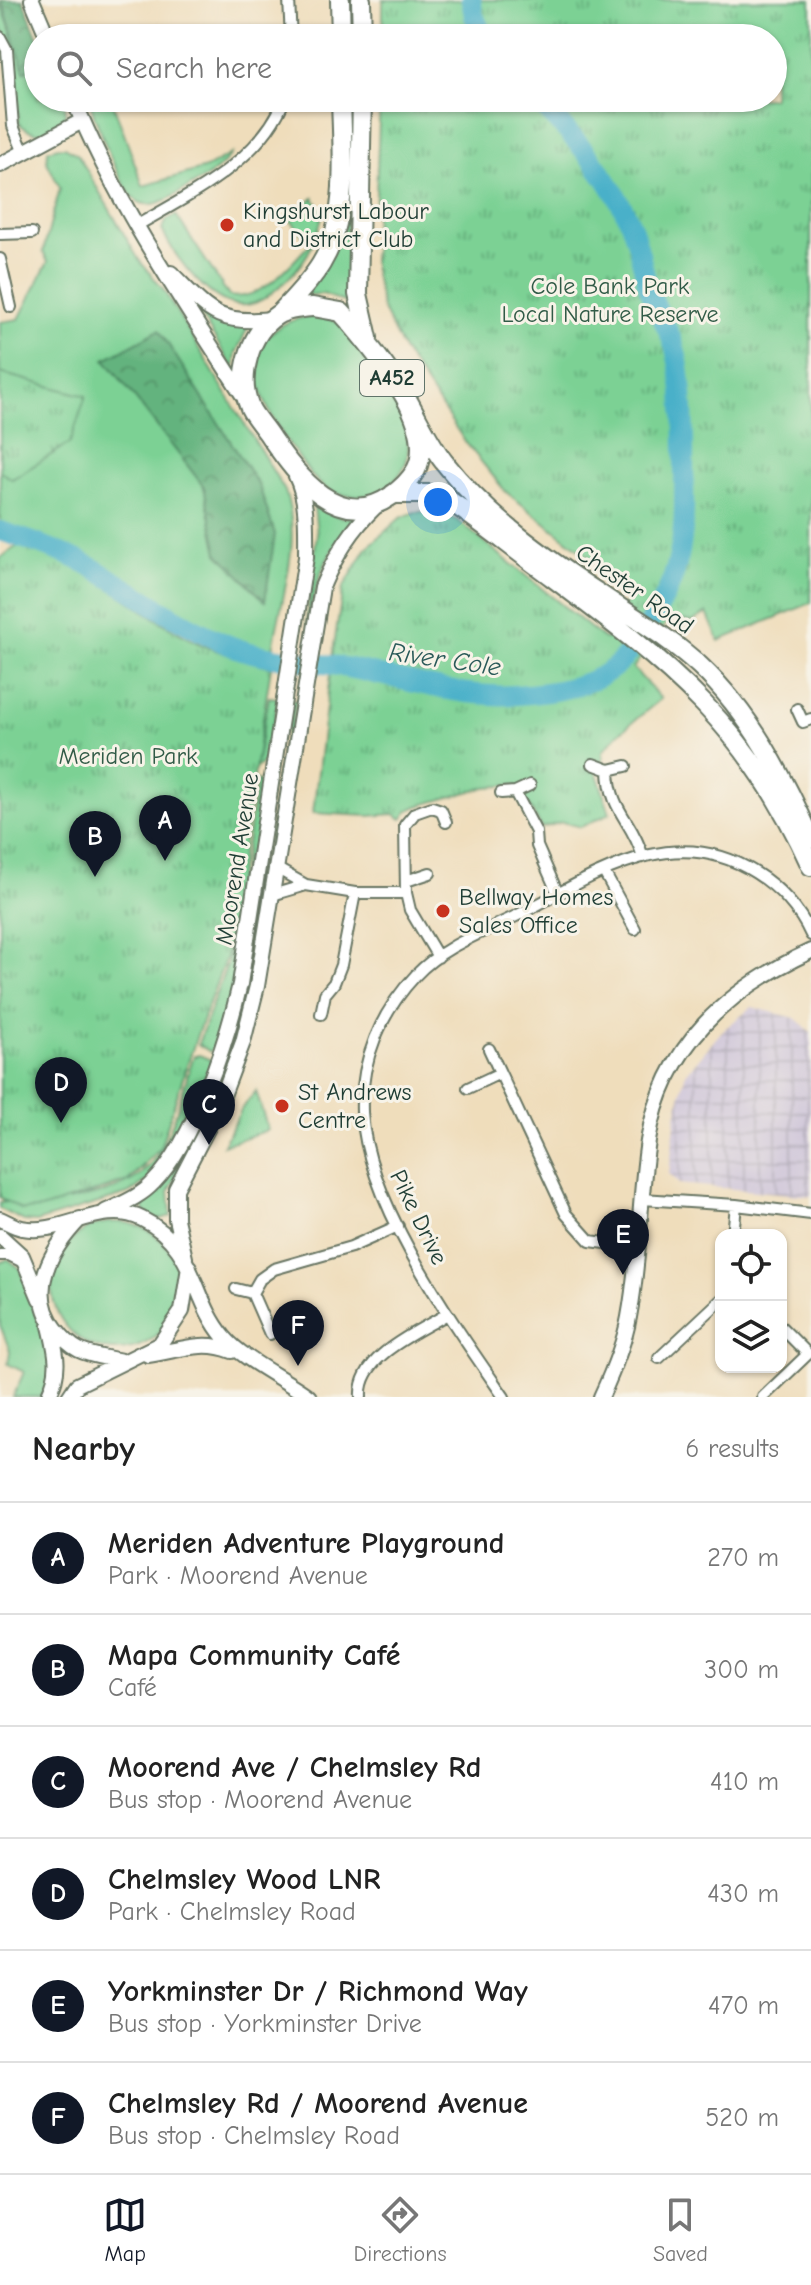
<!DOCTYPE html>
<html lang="en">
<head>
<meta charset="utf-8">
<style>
	:root { --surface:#fff; --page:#f2f2f2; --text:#222; --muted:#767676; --line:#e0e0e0; --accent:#111827 }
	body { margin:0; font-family:"Comic Neue",sans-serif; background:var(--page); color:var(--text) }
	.controls { position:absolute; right:24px; bottom:24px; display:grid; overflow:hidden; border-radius:16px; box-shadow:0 2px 6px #0004 }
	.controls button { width:72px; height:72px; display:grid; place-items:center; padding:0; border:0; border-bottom:2px solid var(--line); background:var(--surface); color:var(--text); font:40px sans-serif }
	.you { position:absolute; left:438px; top:502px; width:28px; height:28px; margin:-20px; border:6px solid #fff; border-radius:50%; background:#1a73e8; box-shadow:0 0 0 12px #1a73e833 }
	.badge { display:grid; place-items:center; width:52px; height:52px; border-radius:50%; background:var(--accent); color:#fff; font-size:26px; font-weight:700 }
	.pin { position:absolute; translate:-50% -66px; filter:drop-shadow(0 2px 4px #0008) }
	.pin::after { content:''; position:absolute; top:42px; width:28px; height:24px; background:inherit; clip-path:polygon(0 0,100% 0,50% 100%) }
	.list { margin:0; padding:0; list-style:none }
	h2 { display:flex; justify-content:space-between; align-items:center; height:104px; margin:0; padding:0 32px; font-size:34px }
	h2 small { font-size:26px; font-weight:400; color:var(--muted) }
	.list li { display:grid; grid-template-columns:52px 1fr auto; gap:24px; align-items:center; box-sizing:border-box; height:112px; padding:0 32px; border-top:2px solid var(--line) }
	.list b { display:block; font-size:30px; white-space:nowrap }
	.list p { margin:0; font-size:26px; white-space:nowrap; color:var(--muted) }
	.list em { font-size:26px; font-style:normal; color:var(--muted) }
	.icon { flex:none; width:44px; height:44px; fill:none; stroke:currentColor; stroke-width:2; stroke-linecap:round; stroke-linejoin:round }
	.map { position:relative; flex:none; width:811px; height:1397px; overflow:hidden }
	.search { position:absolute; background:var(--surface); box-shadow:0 2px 6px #0004; left:24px; right:24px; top:24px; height:88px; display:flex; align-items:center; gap:20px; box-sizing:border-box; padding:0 28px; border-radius:44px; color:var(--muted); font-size:30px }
	.sheet { height:776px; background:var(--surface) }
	nav { display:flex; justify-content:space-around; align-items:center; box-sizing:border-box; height:112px; border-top:2px solid var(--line); background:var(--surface); font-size:22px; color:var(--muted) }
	nav a { display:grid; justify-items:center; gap:4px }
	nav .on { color:var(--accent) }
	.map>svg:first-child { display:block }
	.industrial { fill:url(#industrial-grid) }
	.grass { fill:#7bd194; stroke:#4d8764; stroke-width:2 }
	.forest { fill:url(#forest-crowns); stroke:#427859; stroke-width:2 }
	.park { fill:url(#park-tufts); stroke:#4d8764; stroke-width:2 }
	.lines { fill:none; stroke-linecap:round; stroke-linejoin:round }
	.river { stroke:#4ab0c9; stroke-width:20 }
	.minor-casing { stroke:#687563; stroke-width:14 }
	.tertiary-casing { stroke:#687563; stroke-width:18 }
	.secondary-casing { stroke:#687563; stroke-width:18 }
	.trunk-casing { stroke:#687563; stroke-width:22 }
	.minor { stroke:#fff; stroke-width:10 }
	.tertiary { stroke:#fff; stroke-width:14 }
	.secondary { stroke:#fff; stroke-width:14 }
	.trunk { stroke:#fff; stroke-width:18 }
	.poi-dot { fill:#c8321e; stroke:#f7f3e8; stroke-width:3 }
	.labels { text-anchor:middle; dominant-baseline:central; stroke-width:6; stroke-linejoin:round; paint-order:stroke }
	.shield { fill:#f7f3e8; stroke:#60746a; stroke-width:2 }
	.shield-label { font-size:22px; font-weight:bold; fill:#1f3d34 }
	.poi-label { font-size:24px; fill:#1f3d34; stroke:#f7f3e8; text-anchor:start }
	.park-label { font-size:24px; fill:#315b47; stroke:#f7f3e8 }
	.street-label { font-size:24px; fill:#1f3d34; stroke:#f7f3e8 }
	.water-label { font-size:26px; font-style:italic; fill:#2a5a59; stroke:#f7f3e8 }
</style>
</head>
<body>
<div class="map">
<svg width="811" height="1397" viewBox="0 0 811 1397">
	<defs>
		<pattern id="industrial-grid" width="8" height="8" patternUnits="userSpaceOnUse" patternTransform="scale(2)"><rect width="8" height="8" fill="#c9bfd7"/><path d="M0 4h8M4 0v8" fill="none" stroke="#a39caf"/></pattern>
		<pattern id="forest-crowns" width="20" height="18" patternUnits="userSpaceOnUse" patternTransform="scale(2)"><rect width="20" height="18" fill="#64b37e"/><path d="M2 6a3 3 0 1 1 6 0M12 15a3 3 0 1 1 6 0" fill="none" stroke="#529368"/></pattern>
		<pattern id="park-tufts" width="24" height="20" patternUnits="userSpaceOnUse" patternTransform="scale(2)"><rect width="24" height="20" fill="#7bd194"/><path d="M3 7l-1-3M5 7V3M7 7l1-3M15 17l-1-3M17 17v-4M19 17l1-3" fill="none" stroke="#64ab7a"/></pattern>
	</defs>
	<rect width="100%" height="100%" fill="#f7f3e8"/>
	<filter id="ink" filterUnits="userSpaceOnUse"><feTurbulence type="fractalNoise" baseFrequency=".0125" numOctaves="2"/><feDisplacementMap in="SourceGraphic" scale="16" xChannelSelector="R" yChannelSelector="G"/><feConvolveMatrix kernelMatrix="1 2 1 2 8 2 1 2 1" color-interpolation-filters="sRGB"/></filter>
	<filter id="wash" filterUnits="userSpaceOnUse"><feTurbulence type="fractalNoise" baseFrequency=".006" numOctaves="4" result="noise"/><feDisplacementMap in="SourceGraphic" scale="32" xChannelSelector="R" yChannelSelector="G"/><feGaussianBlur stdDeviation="1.8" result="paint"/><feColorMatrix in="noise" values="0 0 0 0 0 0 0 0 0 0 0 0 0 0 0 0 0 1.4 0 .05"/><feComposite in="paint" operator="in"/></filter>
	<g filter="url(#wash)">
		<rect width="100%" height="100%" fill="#efddbb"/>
		<path class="industrial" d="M 752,1007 L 795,1018 L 811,1032 L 811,1196 L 679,1184 L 669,1174 L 676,1116 L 685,1075 L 722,1031 Z"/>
		<path class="grass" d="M 0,0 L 24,70 L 38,68 L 38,98 L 63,98 C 75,127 40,145 19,123 L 13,50 L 0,23 Z
			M 88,98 L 111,98 L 143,186 L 206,168 L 231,154 C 220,172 200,180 182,191 C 171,198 154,208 141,203 C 121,196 96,119 88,98 Z
			M 58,147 L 65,147 L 78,155 L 139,260 L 163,289 L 285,491 C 303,542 280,601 273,650 L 228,639 L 93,562 L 56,544 L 0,524 L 0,322 L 19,319 L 48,262 L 43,252 L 60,188 L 47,162 L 48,150 Z
			M 314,198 L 323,213 C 316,244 304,266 279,287 C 269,295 260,303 247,305 C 212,310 175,257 162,230 L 167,220 L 176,215 L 229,296 C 262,302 289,265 310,244 L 288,217 Z
			M 347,217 L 346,243 L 351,244 L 354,306 L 323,294 L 307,295 Z
			M 199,312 L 221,324 L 248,327 L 236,353 L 234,370 Z
			M 315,315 C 325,318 335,320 344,326 C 356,335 364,353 372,365 C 395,401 433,454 386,488 C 372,498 349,498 333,492 C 314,484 304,464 292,448 C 255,397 228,329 315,315 Z
			M 314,507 L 340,517 L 359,517 C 324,553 318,577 306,625 L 317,533 Z
			M 269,697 L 278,698 L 268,758 L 255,769 Z
			M 292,700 L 296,700 L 259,935 L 238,1037 L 213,1105 L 169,1191 L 171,1216 L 157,1220 L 145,1212 L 142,1202 L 158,1190 L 171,1175 L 207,1105 L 231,1046 L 250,964 Z
			M 257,780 L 264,786 L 253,862 L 243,869 Z
			M 241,878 L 250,885 L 232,991 L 216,1045 L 210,1052 L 198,1044 L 227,964 Z
			M 199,1055 L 211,1060 L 210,1067 L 190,1108 L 186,1109 L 179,1125 L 181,1127 L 154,1176 L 128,1194 L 36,1222 L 24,1221 L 0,1209 L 0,1203 L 6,1202 L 0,1197 L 0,1170 L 144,1166 L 128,1181 L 68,1201 C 89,1196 116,1191 134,1179 C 171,1154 179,1100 192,1061 L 194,1056 Z
			M 256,1091 L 268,1130 L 223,1145 L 242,1108 Z
			M52 1286a64 64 0 1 1 128 0a64 64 0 1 1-128 0Z
			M 8,1259 L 21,1269 L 50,1358 L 51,1376 L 41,1397 L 13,1397 L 24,1372 L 8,1364 L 10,1351 L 0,1325 L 0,1263 Z"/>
		<path class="forest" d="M 2,0 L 23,0 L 38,38 L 38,68 L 24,71 Z
			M 159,330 L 259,486 L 275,534 L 265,601 L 218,553 L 204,487 L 105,359 Z"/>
		<path class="park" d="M 383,0 L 811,0 L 811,603 L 719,641 L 707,613 L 692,622 L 670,618 L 633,668 L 661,699 L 618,734 L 603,751 L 603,762 L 589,759 L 588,765 L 596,771 L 610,813 L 581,827 L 562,822 L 542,828 L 516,785 L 486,787 L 418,806 L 409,810 L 402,819 L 394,814 L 369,816 L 313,813 L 332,658 L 343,588 L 367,548 L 400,518 L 415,512 L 438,512 L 457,520 L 603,638 L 607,639 L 630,594 L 611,574 L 506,492 L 466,443 L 403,350 L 382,308 L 373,265 L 380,98 L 773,98 L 773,38 L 383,38 Z
			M 0,373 L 86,396 L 70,443 L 12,479 L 0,471 Z
			M 19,545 C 85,561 135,611 194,641 C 217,653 246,659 271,667 L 226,957 L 197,1035 L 160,1148 L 128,1181 L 41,1209 L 22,1210 L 0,1197 L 0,558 Z"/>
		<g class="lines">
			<path class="river" d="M 471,0 L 474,16 L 484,38
				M 0,531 C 30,541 62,551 90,566 C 134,592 177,622 224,643 C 259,659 300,660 338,666 C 396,676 456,699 516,695 C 551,693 598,687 623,659 C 632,649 638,638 646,627 C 660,608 671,588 677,564 C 686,531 684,495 684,461 C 684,428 684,370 672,340 C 665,322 654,306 648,287 C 642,266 639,245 631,225 C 611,177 571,132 533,98"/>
		</g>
	</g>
	<g filter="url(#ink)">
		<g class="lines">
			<g class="minor-casing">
				<path id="minor" d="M 289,0 L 291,38
					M 0,37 L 7,50 L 13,126 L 24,153
					M 136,226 C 191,194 261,161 285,98
					M 0,234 L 32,233
					M 0,259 L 11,307
					M 797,709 L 803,722 L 811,719
					M 593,764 L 609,770 L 626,766
					M 609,770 C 610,812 632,819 643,857
					M 515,792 L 536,832 L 537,846 L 558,894
					M 501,793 L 515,792 L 530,785
					M 276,868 L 306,885
					M 604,872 L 635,929
					M 406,881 L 430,873
					M 272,895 L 306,885 L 355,893 L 406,893
					M 438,957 L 410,910 L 406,893 L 405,825 L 415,813 L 432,807 L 441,810 L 446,822
					M 321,1014 L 325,994 L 334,983 L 341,965 L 355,893
					M 489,1049 L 566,1214 L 590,1241 L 637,1247
					M 468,1088 L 498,1074
					M 642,1199 L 736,1205 L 811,1214
					M 733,1235 L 736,1205
					M 0,1255 L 9,1255 L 21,1261
					M 236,1289 L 252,1293
					M 252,1293 L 260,1279 L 274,1269 L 351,1247 L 398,1226
					M 252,1293 L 270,1334
					M 659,1358 L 721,1300
					M 361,1397 C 358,1356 417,1333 447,1314
					M 504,1397 C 452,1322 367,1204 362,1112 C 360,1061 381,1012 416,975 C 443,946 484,932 520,914 C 595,875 673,820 756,873 C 779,887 800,910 811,935
					M 763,1397 L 808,1354 L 781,1327"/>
			</g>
			<g class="tertiary-casing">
				<path id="tertiary" d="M 0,165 L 82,121
					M 105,1212 C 121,1204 140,1197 153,1183 C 194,1141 227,1041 240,984 L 306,557 C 306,529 308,501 296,476
					M 0,1219 C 7,1222 15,1227 22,1228 C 63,1236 102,1199 142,1219 C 197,1246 191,1298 224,1337 C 242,1359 285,1379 309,1397
					M 80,1219 C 51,1249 26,1291 56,1329 C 62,1337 69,1345 79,1350 C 91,1356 108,1358 121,1361
					M 0,1236 L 22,1256 L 40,1299
					M 185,1258 L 176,1219 L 176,1189 L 219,1106 L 243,1042 L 257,986 L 322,587 C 335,556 351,530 375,507
					M 148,1355 C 178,1351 202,1339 232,1351
					M 48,1397 C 61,1370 57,1355 50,1326
					M 69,1397 L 77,1385 L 160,1344 L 182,1311 L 189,1267
					M 601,1397 C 613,1371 624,1345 629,1317 C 640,1259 639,1199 648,1141 C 663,1046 728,989 811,951"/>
			</g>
			<g class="secondary-casing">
				<path id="secondary" d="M 32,0 L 48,38
					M 73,98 C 117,206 183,302 246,400
					M 171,273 C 209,311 216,325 273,319"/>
			</g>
			<g class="trunk-casing">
				<path id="trunk" d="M 340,0 L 341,38
					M 361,0 L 362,38
					M 362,98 L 358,294 L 368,338
					M 313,307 L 341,312 L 349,321 C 376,354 439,424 416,470 C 410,480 401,489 391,496 C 339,532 298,477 271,438 C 265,428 255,418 250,408 C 237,378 249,333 277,315 C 287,309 301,308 313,307 Z
					M 281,312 C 295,297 310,282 321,264 C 350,217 342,151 341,98
					M 407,399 C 419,420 429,443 444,462 C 487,517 544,557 601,595 C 634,618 670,638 700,666 C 750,713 783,776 811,839
					M 393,494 L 431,494 L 447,499 C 479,520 509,545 540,568 C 596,610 655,653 704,704 C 748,750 785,808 811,866"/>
			</g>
			<use href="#minor" class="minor"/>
			<use href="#tertiary" class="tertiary"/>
			<use href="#secondary" class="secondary"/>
			<use href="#trunk" class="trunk"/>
		</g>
	</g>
	<g class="poi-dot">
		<circle cx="227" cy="225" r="8"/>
		<circle cx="443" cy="911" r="8"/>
		<circle cx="282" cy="1106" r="8"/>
	</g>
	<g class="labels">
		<rect class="shield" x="360" y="360" width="64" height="36" rx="6"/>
		<g class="shield-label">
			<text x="392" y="378">A452</text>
		</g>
		<g class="poi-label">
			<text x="243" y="211">Kingshurst Labour<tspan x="243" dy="28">and District Club</tspan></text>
			<text x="459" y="897">Bellway Homes<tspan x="459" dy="28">Sales Office</tspan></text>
			<text x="298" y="1092">St Andrews<tspan x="298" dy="28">Centre</tspan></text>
		</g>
		<g class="park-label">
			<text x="610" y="286">Cole Bank Park<tspan x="610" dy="28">Local Nature Reserve</tspan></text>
			<text x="128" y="756">Meriden Park</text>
		</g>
		<g class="street-label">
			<text transform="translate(635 589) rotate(35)">Chester Road</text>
			<text transform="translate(237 859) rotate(-81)">Moorend Avenue</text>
			<text transform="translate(419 1217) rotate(64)">Pike Drive</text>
		</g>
		<g class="water-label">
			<text transform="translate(445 660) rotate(8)">River Cole</text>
		</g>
	</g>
</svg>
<div class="controls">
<button><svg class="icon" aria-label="locate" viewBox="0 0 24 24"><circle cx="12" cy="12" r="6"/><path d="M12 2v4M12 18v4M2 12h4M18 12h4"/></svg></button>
<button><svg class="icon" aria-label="layers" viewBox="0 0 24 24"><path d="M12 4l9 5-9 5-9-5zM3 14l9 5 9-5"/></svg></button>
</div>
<div class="you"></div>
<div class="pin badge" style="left:165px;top:861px">A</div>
<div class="pin badge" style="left:95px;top:877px">B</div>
<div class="pin badge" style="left:209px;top:1145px">C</div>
<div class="pin badge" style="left:61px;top:1123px">D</div>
<div class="pin badge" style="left:623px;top:1275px">E</div>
<div class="pin badge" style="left:298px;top:1366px">F</div>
<div class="search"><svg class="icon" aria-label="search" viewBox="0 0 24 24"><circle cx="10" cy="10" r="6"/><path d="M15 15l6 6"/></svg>Search here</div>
</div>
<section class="sheet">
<h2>Nearby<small>6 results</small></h2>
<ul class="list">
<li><span class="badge">A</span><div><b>Meriden Adventure Playground</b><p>Park · Moorend Avenue</p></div><em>270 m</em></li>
<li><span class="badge">B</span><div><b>Mapa Community Café</b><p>Café</p></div><em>300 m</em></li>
<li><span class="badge">C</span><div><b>Moorend Ave / Chelmsley Rd</b><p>Bus stop · Moorend Avenue</p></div><em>410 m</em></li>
<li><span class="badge">D</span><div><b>Chelmsley Wood LNR</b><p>Park · Chelmsley Road</p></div><em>430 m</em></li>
<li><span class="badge">E</span><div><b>Yorkminster Dr / Richmond Way</b><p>Bus stop · Yorkminster Drive</p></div><em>470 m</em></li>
<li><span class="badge">F</span><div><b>Chelmsley Rd / Moorend Avenue</b><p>Bus stop · Chelmsley Road</p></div><em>520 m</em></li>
</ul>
</section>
<nav>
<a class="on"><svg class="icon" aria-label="map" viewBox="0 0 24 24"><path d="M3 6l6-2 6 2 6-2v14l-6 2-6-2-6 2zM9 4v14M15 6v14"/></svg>Map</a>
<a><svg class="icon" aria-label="directions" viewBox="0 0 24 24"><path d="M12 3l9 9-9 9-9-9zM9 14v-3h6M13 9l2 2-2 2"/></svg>Directions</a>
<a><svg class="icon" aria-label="saved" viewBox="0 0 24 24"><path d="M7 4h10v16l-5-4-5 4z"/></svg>Saved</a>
</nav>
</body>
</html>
